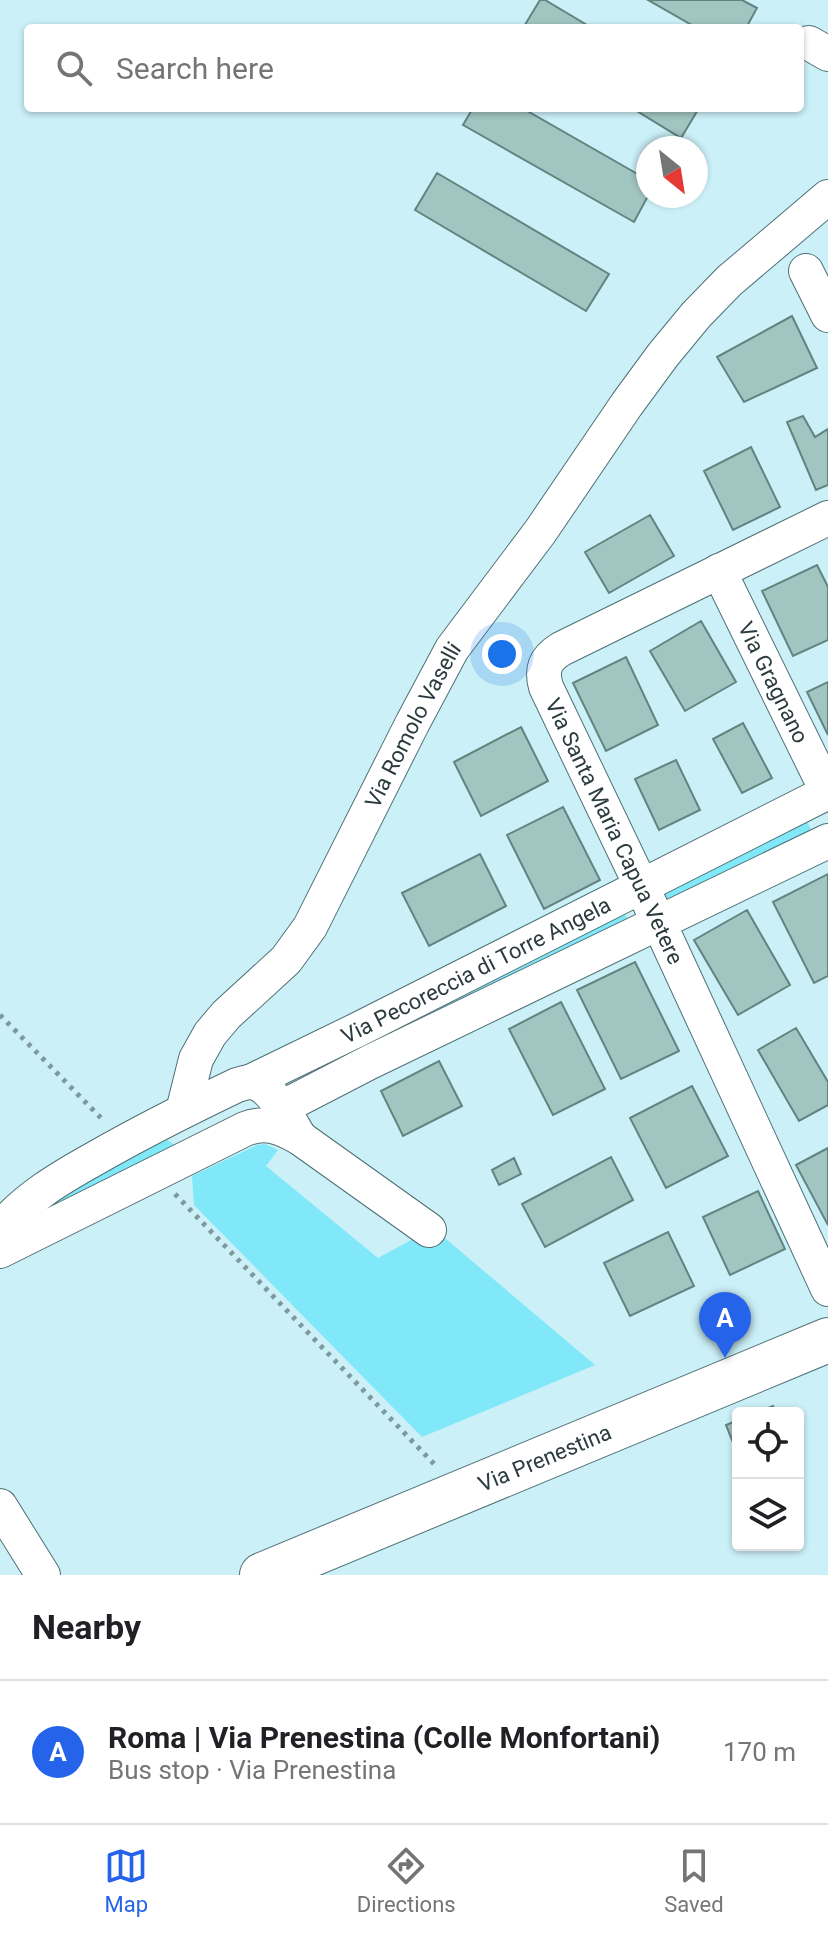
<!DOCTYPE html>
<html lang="en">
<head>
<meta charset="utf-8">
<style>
	:root { --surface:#fff; --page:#f6f6f6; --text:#202124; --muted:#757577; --line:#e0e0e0; --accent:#2563eb }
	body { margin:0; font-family:Roboto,sans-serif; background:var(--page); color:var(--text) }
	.controls { position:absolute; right:24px; bottom:24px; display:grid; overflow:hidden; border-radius:8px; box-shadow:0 2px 6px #0004 }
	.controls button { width:72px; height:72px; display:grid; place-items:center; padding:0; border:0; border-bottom:2px solid var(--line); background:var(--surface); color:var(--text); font:40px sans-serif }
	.compass { position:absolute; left:636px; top:136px; width:72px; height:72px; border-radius:50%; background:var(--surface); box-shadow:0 2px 6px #0004; rotate:150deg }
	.you { position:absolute; left:502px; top:654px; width:28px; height:28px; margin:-20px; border:6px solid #fff; border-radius:50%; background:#1a73e8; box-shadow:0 0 0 12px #1a73e833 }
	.badge { display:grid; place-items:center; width:52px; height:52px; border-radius:50%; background:var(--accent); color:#fff; font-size:26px; font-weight:700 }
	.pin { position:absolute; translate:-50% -66px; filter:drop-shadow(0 2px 4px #0008) }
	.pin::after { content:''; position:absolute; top:42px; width:28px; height:24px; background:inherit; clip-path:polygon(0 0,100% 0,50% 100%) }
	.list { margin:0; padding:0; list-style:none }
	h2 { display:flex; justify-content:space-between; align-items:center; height:104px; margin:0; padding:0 32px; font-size:34px }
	h2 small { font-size:26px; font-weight:400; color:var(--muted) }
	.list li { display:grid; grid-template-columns:52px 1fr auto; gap:24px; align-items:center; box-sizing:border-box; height:144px; padding:0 32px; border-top:2px solid var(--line) }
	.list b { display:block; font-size:30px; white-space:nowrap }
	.list p { margin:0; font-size:26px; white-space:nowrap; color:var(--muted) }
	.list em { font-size:26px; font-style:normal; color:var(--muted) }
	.icon { flex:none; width:44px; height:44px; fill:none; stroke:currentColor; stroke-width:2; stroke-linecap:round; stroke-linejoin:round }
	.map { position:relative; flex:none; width:828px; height:1575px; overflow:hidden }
	.search { position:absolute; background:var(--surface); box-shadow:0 2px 6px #0004; left:24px; right:24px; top:24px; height:88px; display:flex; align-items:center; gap:20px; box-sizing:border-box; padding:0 28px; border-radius:8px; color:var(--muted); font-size:30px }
	.sheet { height:248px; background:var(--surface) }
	nav { display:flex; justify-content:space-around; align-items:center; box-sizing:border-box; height:112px; border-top:2px solid var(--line); background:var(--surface); font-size:22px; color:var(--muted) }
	nav a { display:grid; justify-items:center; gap:4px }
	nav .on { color:var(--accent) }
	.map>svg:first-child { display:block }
	.green { fill:#81e8f9 }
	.building { fill:#a1c5c1; stroke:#618480; stroke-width:2 }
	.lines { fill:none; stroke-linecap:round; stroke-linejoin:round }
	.street-casing { stroke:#4e7075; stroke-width:36 }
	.secondary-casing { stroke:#4e7075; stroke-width:46 }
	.path { stroke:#7e999e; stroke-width:5; stroke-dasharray:4 6; stroke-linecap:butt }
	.street { stroke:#fff; stroke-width:34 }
	.secondary { stroke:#fff; stroke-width:44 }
	.labels { text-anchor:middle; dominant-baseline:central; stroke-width:8; stroke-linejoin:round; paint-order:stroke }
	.street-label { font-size:22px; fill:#2c3b3e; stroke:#e4fafe }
</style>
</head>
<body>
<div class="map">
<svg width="828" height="1575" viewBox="0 0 828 1575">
	<rect width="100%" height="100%" fill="#cbf0f7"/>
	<path class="green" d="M 806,819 L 815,838 L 669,910 L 660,892 Z
		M 623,910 L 632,929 L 380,1042 L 379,1032 Z
		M 166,1139 L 175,1145 L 176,1154 L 10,1226 L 36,1204 Z
		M 265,1144 L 278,1150 L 266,1166 L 378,1258 L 433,1228 L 595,1365 L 422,1437 L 194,1205 L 192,1176 L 257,1145 Z"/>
	<path class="building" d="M 540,0 L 545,0 L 592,28 L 523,28 Z
		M 648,0 L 742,0 L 757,8 L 746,28 L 697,28 Z
		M 473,108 L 522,108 L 648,180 L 648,196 L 634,222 L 463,125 Z
		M 632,108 L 699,108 L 681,138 Z
		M 437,173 L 609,274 L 586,311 L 415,210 Z
		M 792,316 L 817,368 L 744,402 L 717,357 Z
		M 803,416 L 815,437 L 828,429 L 828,485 L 816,490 L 787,422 Z
		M 751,447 L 780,507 L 733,530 L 704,471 Z
		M 650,515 L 674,556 L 609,593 L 585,552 Z
		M 817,565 L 828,587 L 828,640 L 793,656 L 762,591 Z
		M 701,621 L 736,682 L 685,711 L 650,651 Z
		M 626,657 L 658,725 L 606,751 L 573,683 Z
		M 828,682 L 828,735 L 807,692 Z
		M 743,723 L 772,778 L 742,793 L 713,739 Z
		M 521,727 L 548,781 L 481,816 L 454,762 Z
		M 676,760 L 700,810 L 659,830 L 635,779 Z
		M 563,807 L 600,880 L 544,909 L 507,835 Z
		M 480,854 L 506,906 L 429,946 L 402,893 Z
		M 828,874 L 828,976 L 814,983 L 773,902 Z
		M 747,910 L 790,985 L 738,1015 L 694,940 Z
		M 635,962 L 679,1051 L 621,1079 L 577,990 Z
		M 561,1002 L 605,1089 L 553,1115 L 509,1029 Z
		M 796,1028 L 828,1082 L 828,1105 L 799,1121 L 758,1050 Z
		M 439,1061 L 462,1106 L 403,1136 L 381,1091 Z
		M 692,1086 L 728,1156 L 666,1188 L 630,1118 Z
		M 828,1148 L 828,1225 L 796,1165 Z
		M 611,1157 L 633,1200 L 545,1247 L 522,1204 Z
		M 514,1158 L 521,1174 L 499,1185 L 492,1170 Z
		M 758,1191 L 785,1249 L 730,1275 L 703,1217 Z
		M 668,1232 L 694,1286 L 630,1316 L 604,1263 Z
		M 773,1406 L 776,1413 L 755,1413 Z
		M 738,1420 L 738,1455 L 726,1425 Z"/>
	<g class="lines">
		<g class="street-casing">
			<g id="street">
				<path d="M 809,43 L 828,54"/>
				<path d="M 806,271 L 828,315"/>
				<path id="s1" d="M 828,518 L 561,649 C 545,659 541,669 546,687 L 659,923 L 828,1289"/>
				<path id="s2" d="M 719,571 L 828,793"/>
				<path id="s3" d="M 250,1082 L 357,1030 L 828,792"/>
				<path d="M 281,1108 L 370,1062 L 828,841"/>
				<path id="s4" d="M 183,1111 L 196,1059 L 210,1034 L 226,1015 L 286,960 L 310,927 L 412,724 L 452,649 L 540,532 L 627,404 L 663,355 L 696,315 L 729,281 L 828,197"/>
				<path d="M 300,1138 L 429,1230"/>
				<path d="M 0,1229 C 26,1198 60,1178 94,1159 C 141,1132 189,1108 237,1085 C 241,1084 246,1082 250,1082 C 271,1083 290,1122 300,1138 C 281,1127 266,1121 245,1129 L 0,1251"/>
				<path d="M 0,1506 L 43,1575"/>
			</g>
		</g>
		<g class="secondary-casing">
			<g id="secondary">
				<path id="s5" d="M 262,1575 L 828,1340"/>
			</g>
		</g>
		<path class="path" d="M 0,1015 L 103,1120
			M 175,1194 L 437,1467"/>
		<use href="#street" class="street"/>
		<use href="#secondary" class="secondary"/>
	</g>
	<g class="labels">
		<g class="street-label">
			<text stroke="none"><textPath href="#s2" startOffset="124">Via Gragnano</textPath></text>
			<text stroke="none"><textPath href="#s4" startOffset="456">Via Romolo Vaselli</textPath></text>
			<text stroke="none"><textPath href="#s1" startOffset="502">Via Santa Maria Capua Vetere</textPath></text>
			<text stroke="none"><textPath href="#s3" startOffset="252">Via Pecoreccia di Torre Angela</textPath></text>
			<text stroke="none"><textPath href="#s5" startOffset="306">Via Prenestina</textPath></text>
		</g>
	</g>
</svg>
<div class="controls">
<button><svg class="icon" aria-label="locate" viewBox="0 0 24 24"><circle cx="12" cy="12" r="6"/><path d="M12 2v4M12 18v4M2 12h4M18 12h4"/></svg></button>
<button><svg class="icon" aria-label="layers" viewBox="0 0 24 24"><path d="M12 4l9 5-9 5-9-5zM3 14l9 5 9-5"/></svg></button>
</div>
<svg class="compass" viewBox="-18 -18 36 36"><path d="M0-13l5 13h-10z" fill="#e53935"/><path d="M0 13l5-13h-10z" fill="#757577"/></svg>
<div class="you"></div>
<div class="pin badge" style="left:725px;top:1358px">A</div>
<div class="search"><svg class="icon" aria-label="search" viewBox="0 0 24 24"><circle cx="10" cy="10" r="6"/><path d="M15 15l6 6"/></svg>Search here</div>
</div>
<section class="sheet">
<h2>Nearby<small></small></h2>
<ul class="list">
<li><span class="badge">A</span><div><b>Roma | Via Prenestina (Colle Monfortani)</b><p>Bus stop · Via Prenestina</p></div><em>170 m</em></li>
</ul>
</section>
<nav>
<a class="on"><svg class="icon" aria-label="map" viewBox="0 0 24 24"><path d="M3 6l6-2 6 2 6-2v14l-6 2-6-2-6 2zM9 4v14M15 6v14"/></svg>Map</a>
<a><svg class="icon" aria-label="directions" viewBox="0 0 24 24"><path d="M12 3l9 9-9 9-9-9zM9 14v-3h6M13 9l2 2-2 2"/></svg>Directions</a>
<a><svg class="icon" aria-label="saved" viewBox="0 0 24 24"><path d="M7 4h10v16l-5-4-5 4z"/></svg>Saved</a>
</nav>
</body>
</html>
